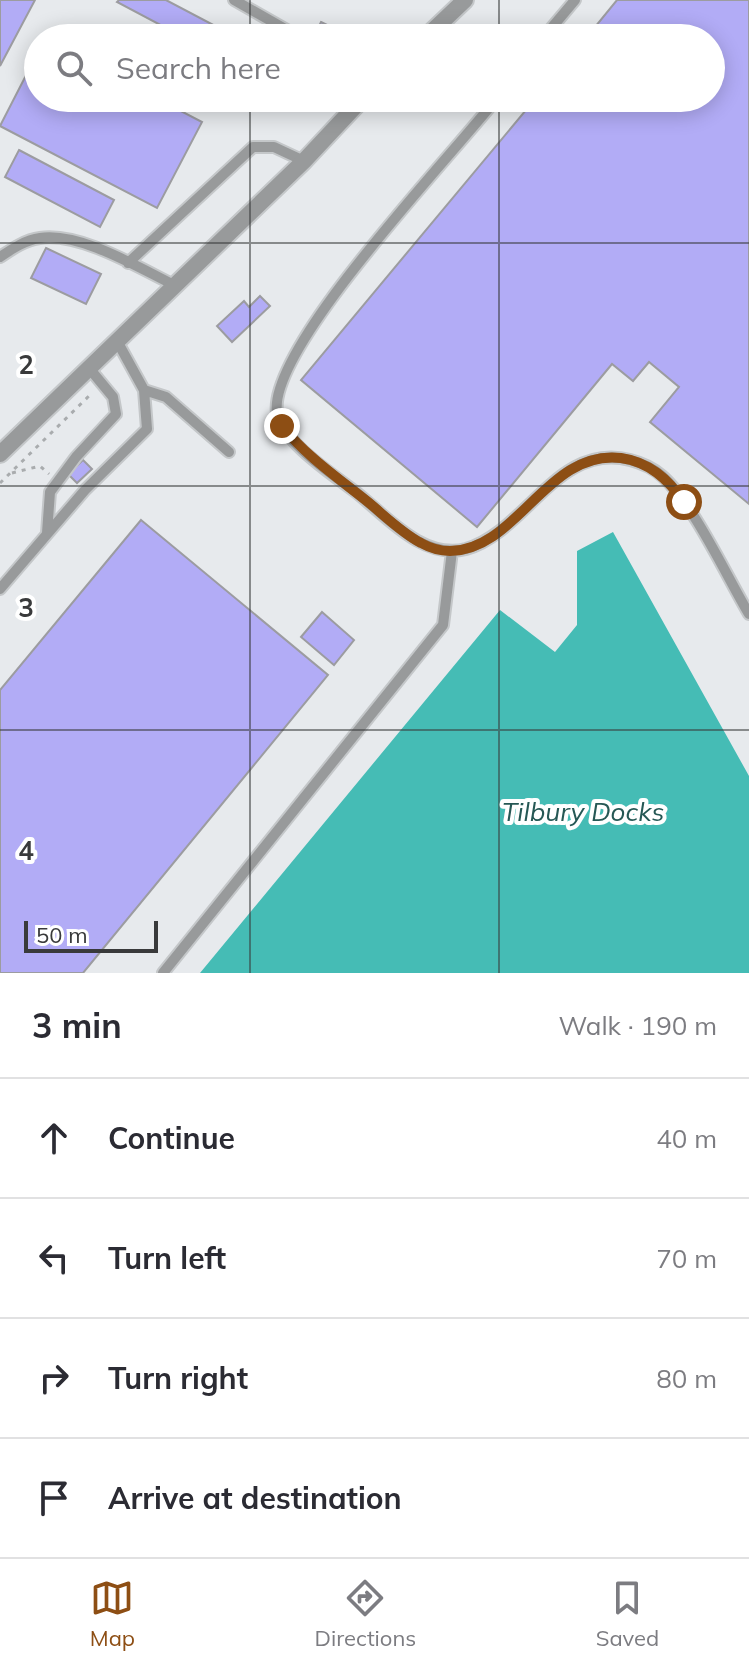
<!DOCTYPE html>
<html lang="en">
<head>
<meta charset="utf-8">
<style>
	:root { --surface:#fff; --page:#f2f2f3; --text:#2b2b33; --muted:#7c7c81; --line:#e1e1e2; --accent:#8d4e14 }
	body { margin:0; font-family:Mulish,sans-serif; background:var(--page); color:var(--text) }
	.scale { position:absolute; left:24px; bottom:20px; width:134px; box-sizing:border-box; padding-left:8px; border:4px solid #393a3b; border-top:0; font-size:22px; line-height:28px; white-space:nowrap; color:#393a3b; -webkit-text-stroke:6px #fff; paint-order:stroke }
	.stop { position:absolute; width:24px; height:24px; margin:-18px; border:6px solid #8d4e14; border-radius:50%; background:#fff }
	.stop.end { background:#8d4e14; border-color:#fff; box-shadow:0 2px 8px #0008 }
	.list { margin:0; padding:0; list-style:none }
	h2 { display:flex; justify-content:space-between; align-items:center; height:104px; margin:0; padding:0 32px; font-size:34px }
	h2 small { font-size:26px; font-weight:400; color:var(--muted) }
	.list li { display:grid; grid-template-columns:52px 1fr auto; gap:24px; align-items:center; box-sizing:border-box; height:120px; padding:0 32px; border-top:2px solid var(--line) }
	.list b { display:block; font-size:30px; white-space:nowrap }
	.list em { font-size:26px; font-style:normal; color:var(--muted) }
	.icon { flex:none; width:44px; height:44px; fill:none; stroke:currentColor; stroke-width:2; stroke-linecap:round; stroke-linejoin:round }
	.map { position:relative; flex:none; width:749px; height:973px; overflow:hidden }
	.search { position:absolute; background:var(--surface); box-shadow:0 4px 20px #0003; left:24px; right:24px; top:24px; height:88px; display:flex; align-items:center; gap:20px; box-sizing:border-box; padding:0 28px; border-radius:44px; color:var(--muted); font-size:30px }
	.sheet { height:584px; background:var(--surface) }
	nav { display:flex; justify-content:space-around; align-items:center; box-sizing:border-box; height:112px; border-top:2px solid var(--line); background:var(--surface); font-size:22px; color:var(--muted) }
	nav a { display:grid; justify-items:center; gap:4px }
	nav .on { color:var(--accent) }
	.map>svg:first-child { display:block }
	.water { fill:#45bcb5 }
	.building { fill:#b2acf6; stroke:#9c9ca0; stroke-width:2 }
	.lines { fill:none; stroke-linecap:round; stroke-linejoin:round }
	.lane-casing { stroke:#c4c7c9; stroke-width:14 }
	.street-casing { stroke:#c4c7c9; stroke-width:20 }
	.path { stroke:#a9acae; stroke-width:3; stroke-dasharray:4 6; stroke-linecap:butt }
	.lane { stroke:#989a9b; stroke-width:10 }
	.street { stroke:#989a9b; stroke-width:16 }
	.route { stroke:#8d4e14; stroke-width:10 }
	.grid { fill:none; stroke:#393a3b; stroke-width:2; stroke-opacity:0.55 }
	.labels { text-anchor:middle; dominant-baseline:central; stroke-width:8; stroke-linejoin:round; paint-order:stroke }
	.water-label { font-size:26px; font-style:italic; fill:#265855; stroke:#fff }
	.grid-label { font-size:26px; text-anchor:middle; font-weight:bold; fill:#393a3b; stroke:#fff; stroke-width:8; stroke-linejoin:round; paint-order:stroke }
</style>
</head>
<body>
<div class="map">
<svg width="749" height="973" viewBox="0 0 749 973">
	<rect width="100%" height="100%" fill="#e7eaed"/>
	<path class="water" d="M 613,532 L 749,776 L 749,973 L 200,973 L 500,610 L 555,652 L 577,625 L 577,551 Z"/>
	<path class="building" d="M 0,0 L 35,0 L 0,66 Z
		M 119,0 L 166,0 L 238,38 L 185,38 L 117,2 Z
		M 617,0 L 749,0 L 749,504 L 650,422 L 679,387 L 649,362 L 633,381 L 612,364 L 477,527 L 301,380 L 536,98 L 711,98 L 711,38 L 586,38 Z
		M 321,22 L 347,35 L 345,38 L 313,38 Z
		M 38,52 L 38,98 L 156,98 L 202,122 L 157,208 L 0,126 Z
		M 19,150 L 114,200 L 100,227 L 5,177 Z
		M 46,248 L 101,274 L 86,304 L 31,278 Z
		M 260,296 L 270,306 L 232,342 L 217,326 L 244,301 L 249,307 Z
		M 83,460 L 92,469 L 77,483 L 68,474 Z
		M 141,520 L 328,675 L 83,973 L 0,973 L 0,690 Z
		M 322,612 L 354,640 L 334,665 L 301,637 Z"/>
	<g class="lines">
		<g class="lane-casing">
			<path id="lane" d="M 234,0 L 301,38
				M 543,38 L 575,0
				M 497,98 C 453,155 267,348 277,413 C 281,441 335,476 357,493 C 387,517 423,560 466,549 C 526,532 558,441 630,460 C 642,463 653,468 662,476 C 693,503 727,577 749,614
				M 0,257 C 12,249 25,240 40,238 C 81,232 139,268 176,286
				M 128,263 L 253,147 L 274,147 L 304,161
				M 144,390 L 166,397 L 229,452
				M 47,533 L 50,492 L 76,457 L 116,414 L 113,397 L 89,368
				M 0,589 L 85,490 L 147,429 L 144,390 L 117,341
				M 163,973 L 443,625 L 452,551"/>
		</g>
		<g class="street-casing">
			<path id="street" d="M 425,38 L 465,0
				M 0,454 L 304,161 L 363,98"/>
		</g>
		<path class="path" d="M 12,473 L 40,466 L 49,474
			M 0,483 L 92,393"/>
		<use href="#lane" class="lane"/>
		<use href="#street" class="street"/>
	</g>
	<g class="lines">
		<path class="route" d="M 282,426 C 306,456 338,478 368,502 C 385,516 402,533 421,543 C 430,548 440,551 450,551 C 518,550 547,449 621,458 C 649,462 668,479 684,502"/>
	</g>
	<path class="grid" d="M 250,0 L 250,38M 499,0 L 499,38M 250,98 L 250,973M 499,98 L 499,973M 0,243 L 749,243M 0,486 L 749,486M 0,730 L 749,730"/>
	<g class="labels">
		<g class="water-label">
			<text x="583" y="811">Tilbury Docks</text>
		</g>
	</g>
	<g class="grid-label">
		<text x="26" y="374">2</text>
		<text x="26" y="617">3</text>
		<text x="26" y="860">4</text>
	</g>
</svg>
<div class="scale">50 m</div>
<div class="stop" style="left:684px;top:502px"></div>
<div class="stop end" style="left:282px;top:426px"></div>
<div class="search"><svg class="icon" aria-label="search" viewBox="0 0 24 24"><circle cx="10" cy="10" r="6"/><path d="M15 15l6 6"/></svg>Search here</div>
</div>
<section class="sheet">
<h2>3 min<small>Walk · 190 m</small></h2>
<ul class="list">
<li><svg class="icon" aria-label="ahead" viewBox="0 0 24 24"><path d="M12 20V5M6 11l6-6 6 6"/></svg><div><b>Continue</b></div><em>40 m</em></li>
<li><svg class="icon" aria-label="left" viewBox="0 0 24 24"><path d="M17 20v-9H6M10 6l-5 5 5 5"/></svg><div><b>Turn left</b></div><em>70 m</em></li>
<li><svg class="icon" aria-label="right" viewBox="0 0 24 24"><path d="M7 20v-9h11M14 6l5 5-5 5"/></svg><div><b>Turn right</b></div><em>80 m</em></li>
<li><svg class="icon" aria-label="arrive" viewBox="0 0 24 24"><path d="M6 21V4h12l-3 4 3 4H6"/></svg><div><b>Arrive at destination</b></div></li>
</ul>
</section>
<nav>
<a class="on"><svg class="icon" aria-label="map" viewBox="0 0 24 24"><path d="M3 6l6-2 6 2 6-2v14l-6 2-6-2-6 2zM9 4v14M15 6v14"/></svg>Map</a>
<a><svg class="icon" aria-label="directions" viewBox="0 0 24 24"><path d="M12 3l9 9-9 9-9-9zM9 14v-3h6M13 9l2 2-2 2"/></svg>Directions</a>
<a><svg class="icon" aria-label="saved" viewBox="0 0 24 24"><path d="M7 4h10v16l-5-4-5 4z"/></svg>Saved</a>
</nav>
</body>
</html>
